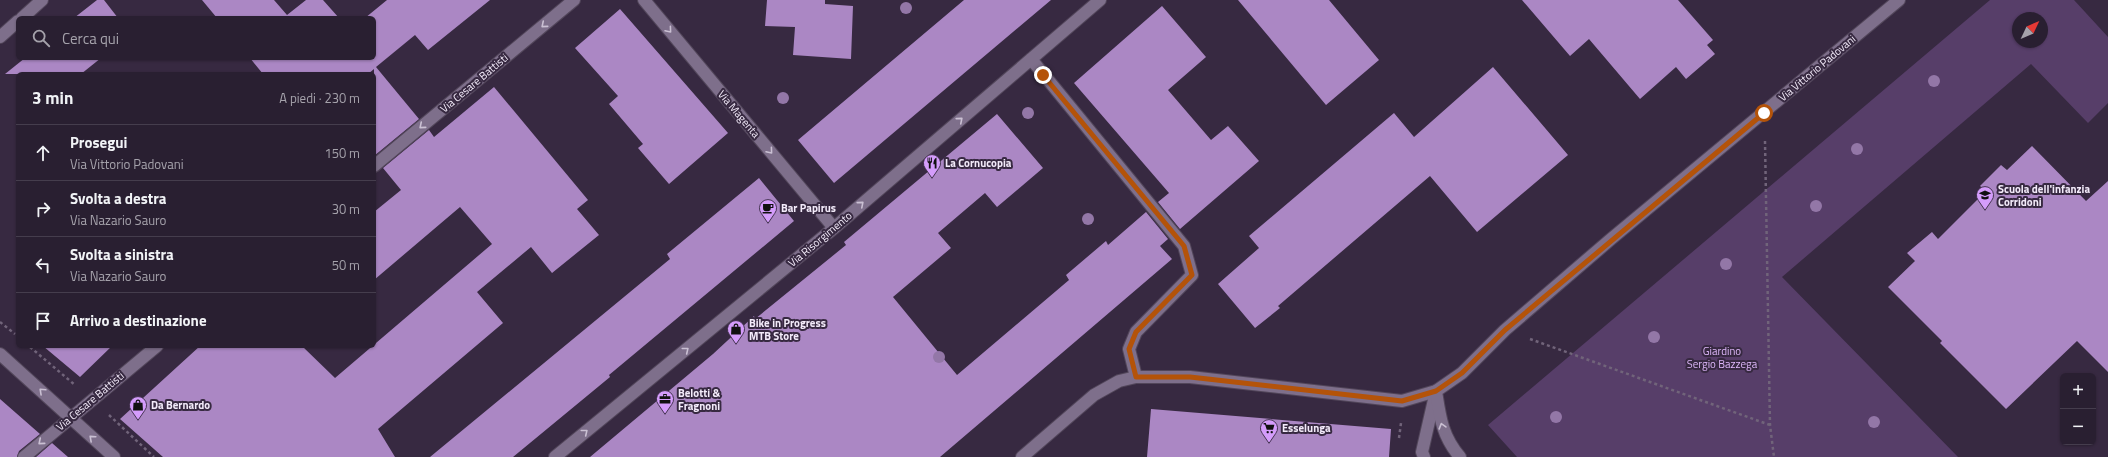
<!DOCTYPE html>
<html lang="it">
<head>
<meta charset="utf-8">
<style>
	:root { --surface:#291f31; --page:#312739; --text:#f1f3f6; --muted:#a5a2ab; --line:#453d4d }
	body { margin:0; font-family:"Titillium Web",sans-serif; background:var(--page); color:var(--text) }
	.controls { position:absolute; right:12px; bottom:12px; display:grid; overflow:hidden; border-radius:6px; box-shadow:0 1px 3px #0004 }
	.controls button { width:36px; height:36px; display:grid; place-items:center; padding:0; border:0; border-bottom:1px solid var(--line); background:var(--surface); color:var(--text); font:20px sans-serif }
	.compass { position:absolute; left:2012px; top:12px; width:36px; height:36px; border-radius:50%; background:var(--surface); box-shadow:0 1px 3px #0004; rotate:46deg }
	.stop { position:absolute; width:12px; height:12px; margin:-9px; border:3px solid #b45309; border-radius:50%; background:#fff }
	.stop.end { background:#b45309; border-color:#fff; box-shadow:0 1px 4px #0008 }
	.list { margin:0; padding:0; list-style:none }
	h2 { display:flex; justify-content:space-between; align-items:center; height:52px; margin:0; padding:0 16px; font-size:17px }
	h2 small { font-size:13px; font-weight:400; color:var(--muted) }
	.list li { display:grid; grid-template-columns:26px 1fr auto; gap:12px; align-items:center; box-sizing:border-box; height:56px; padding:0 16px; border-top:1px solid var(--line) }
	.list b { display:block; font-size:15px; white-space:nowrap }
	.list p { margin:0; font-size:13px; white-space:nowrap; color:var(--muted) }
	.list em { font-size:13px; font-style:normal; color:var(--muted) }
	.icon { flex:none; width:22px; height:22px; fill:none; stroke:currentColor; stroke-width:2; stroke-linecap:round; stroke-linejoin:round }
	.map { position:relative; flex:none; width:2108px; height:457px; overflow:hidden }
	.search { position:absolute; background:var(--surface); box-shadow:0 1px 3px #0004; left:16px; top:16px; width:360px; height:44px; display:flex; align-items:center; gap:10px; box-sizing:border-box; padding:0 14px; border-radius:6px; color:var(--muted); font-size:15px }
	.panel { position:absolute; background:var(--surface); box-shadow:0 1px 3px #0004; left:16px; top:72px; width:360px; height:276px; border-radius:6px }
	.map>svg:first-child { display:block }
	.green { fill:#573e69; fill-rule:evenodd }
	.building { fill:#ab87c4 }
	.lines { fill:none; stroke-linecap:round; stroke-linejoin:round }
	.service-casing { stroke:#52465a; stroke-width:14 }
	.minor-casing { stroke:#52465a; stroke-width:14 }
	.path { stroke:#71647a; stroke-width:2.5; stroke-dasharray:3 3; stroke-linecap:butt }
	.service { stroke:#7e6f8b; stroke-width:12 }
	.minor { stroke:#7e6f8b; stroke-width:12 }
	.tree { fill:#9377a7 }
	.oneway { stroke:#cac0d3 }
	.route { stroke:#b45309; stroke-width:5 }
	.labels { text-anchor:middle; dominant-baseline:central; stroke-width:4; stroke-linejoin:round; paint-order:stroke }
	.street-label { font-size:11px; fill:#f3ebfa; stroke:#372941 }
	.poi-label { font-size:11px; font-weight:bold; fill:#f3ebfa; stroke:#372941; text-anchor:start }
	.park-label { font-size:11px; fill:#deb7fa; stroke:#372941 }
</style>
</head>
<body>
<div class="map">
<svg width="2108" height="457" viewBox="0 0 2108 457">
	<rect width="100%" height="100%" fill="#372941"/>
	<path class="green" d="M 1990,0 L 2074,0 L 2108,37 L 2108,103 L 2088,123 L 2031,64 L 1782,277 L 1958,457 L 1517,457 L 1488,425 ZM 2018,18 L 2042,18 L 2042,42 L 2018,42 Z"/>
	<path class="building" d="M 97,0 L 104,0 L 118,18 L 74,18 Z
		M 202,0 L 274,0 L 287,15 L 306,0 L 323,0 L 339,18 L 217,18 Z
		M 387,0 L 490,0 L 428,50 L 415,35 L 376,67 L 419,119 L 374,156 L 374,69 L 368,74 L 263,74 L 250,58 L 374,58 L 374,18 L 365,18 Z
		M 767,0 L 825,0 L 825,4 L 853,6 L 851,59 L 793,55 L 795,27 L 765,26 Z
		M 964,0 L 1051,0 L 834,183 L 798,140 Z
		M 1238,0 L 1329,0 L 1379,60 L 1326,105 Z
		M 1522,0 L 1678,0 L 1713,40 L 1707,45 L 1715,54 L 1686,79 L 1676,67 L 1640,99 L 1589,39 L 1570,56 Z
		M 1162,6 L 1206,57 L 1168,90 L 1211,140 L 1228,126 L 1259,161 L 1180,229 L 1158,202 L 1169,193 L 1074,83 Z
		M 620,9 L 728,133 L 669,184 L 638,148 L 643,144 L 609,104 L 618,96 L 575,48 Z
		M 25,58 L 101,58 L 81,74 L 5,74 Z
		M 1493,67 L 1568,155 L 1477,232 L 1430,176 L 1278,306 L 1280,308 L 1255,328 L 1218,284 L 1259,248 L 1249,236 L 1394,113 L 1414,137 Z
		M 494,87 L 588,200 L 577,209 L 599,235 L 552,273 L 531,247 L 477,292 L 503,323 L 378,429 L 395,457 L 163,457 L 120,419 L 200,346 L 302,346 L 335,378 L 492,244 L 460,207 L 374,280 L 374,212 L 401,190 L 383,168 L 429,130 L 434,137 Z
		M 997,114 L 1043,168 L 997,207 L 985,193 L 938,233 L 951,248 L 893,297 L 957,375 L 1069,280 L 1066,275 L 1106,241 L 1108,245 L 1146,212 L 1168,239 L 1160,246 L 1172,259 L 940,457 L 590,457 L 713,354 L 754,316 L 755,319 L 846,245 L 844,242 Z
		M 2032,146 L 2086,201 L 2108,181 L 2108,372 L 2077,341 L 2006,409 L 1940,343 L 1942,341 L 1888,287 L 1915,261 L 1907,253 L 1932,232 L 1938,239 L 1986,191 L 1980,186 L 2001,165 L 2007,170 Z
		M 759,178 L 794,221 L 609,375 L 610,377 L 513,457 L 430,457 L 670,259 L 667,254 Z
		M 43,346 L 112,346 L 80,377 Z
		M 0,399 L 40,434 L 19,451 L 17,457 L 0,457 Z
		M 1151,409 L 1391,429 L 1389,457 L 1147,457 Z
		M 52,443 L 68,457 L 36,457 Z"/>
	<g class="lines">
		<g class="service-casing">
			<path id="service" d="M 1424,457 L 1422,452 L 1436,391"/>
		</g>
		<g class="minor-casing">
			<path id="minor" d="M 644,0 L 834,228
				M 22,18 L 42,0
				M 0,37 L 18,21
				M 1031,59 L 1184,246 L 1192,275 L 1136,332 L 1129,349 L 1136,377
				M 374,166 L 574,0
				M 0,354 L 114,457
				M 1436,391 C 1440,417 1442,436 1460,457
				M 24,457 L 157,346
				M 555,457 L 834,228 L 1100,0
				M 1022,457 L 1094,395 L 1119,381 L 1136,377 L 1190,377 L 1402,401 L 1436,391 L 1462,373 L 1505,330 L 1611,239 L 1899,0"/>
		</g>
		<path class="path" d="M 1765,141 L 1770,425 L 1774,457
			M 0,322 L 15,334
			M 1530,339 L 1770,425
			M 30,347 L 75,385
			M 109,415 L 154,457
			M 1399,438 L 1401,423"/>
		<use href="#service" class="service"/>
		<use href="#minor" class="minor"/>
	</g>
	<g class="tree">
		<circle cx="906" cy="8" r="6"/>
		<circle cx="1934" cy="81" r="6"/>
		<circle cx="783" cy="98" r="6"/>
		<circle cx="1028" cy="113" r="6"/>
		<circle cx="1857" cy="149" r="6"/>
		<circle cx="1816" cy="206" r="6"/>
		<circle cx="1088" cy="219" r="6"/>
		<circle cx="1726" cy="264" r="6"/>
		<circle cx="1654" cy="337" r="6"/>
		<circle cx="939" cy="357" r="6"/>
		<circle cx="1556" cy="417" r="6"/>
		<circle cx="1874" cy="422" r="6"/>
	</g>
	<defs><path id="oneway-chevron" d="M-2-3.5L2.5 0L-2 3.5" fill="none" stroke-width="1.6" stroke-linecap="round" stroke-linejoin="round"/></defs>
	<g class="oneway">
		<use href="#oneway-chevron" transform="translate(544 25) rotate(140)"/>
		<use href="#oneway-chevron" transform="translate(669 30) rotate(50)"/>
		<use href="#oneway-chevron" transform="translate(960 120) rotate(-41)"/>
		<use href="#oneway-chevron" transform="translate(422 126) rotate(140)"/>
		<use href="#oneway-chevron" transform="translate(770 151) rotate(50)"/>
		<use href="#oneway-chevron" transform="translate(861 204) rotate(-41)"/>
		<use href="#oneway-chevron" transform="translate(686 350) rotate(-39)"/>
		<use href="#oneway-chevron" transform="translate(42 391) rotate(-137)"/>
		<use href="#oneway-chevron" transform="translate(1442 426) rotate(-106)"/>
		<use href="#oneway-chevron" transform="translate(585 432) rotate(-39)"/>
		<use href="#oneway-chevron" transform="translate(92 438) rotate(-138)"/>
		<use href="#oneway-chevron" transform="translate(41 442) rotate(140)"/>
	</g>
	<g class="lines">
		<path class="route" d="M 1043,75 L 1184,246 L 1192,275 L 1136,332 L 1129,349 L 1136,377 L 1190,377 L 1402,401 L 1436,391 L 1462,373 L 1505,330 L 1764,113"/>
	</g>
	<defs>
		<g id="restaurant-pin" transform="scale(0.9)"><path d="M0 17L-7.5 6A9.5 9.5 0 1 1 7.5 6Z" fill="#d49cfb" stroke="#372941"/><path d="M-5-6h1v4h1v-4h1v4h1v-4h1v5L-1.5 .5V6h-2V.5L-5-1ZM5-6V6H3V1.5H1.5Q1.5-4 5-6Z" fill="#111"/></g>
		<g id="school-pin" transform="scale(0.9)"><path d="M0 17L-7.5 6A9.5 9.5 0 1 1 7.5 6Z" fill="#d49cfb" stroke="#372941"/><path d="M0-5L7-2L0 1L-7-2ZM-4 1L0 2.5L4 1V4Q0 6-4 4Z" fill="#111"/></g>
		<g id="cafe-pin" transform="scale(0.9)"><path d="M0 17L-7.5 6A9.5 9.5 0 1 1 7.5 6Z" fill="#d49cfb" stroke="#372941"/><path d="M-5.5-4.5H6V0H3Q3 3.5 0 3.5H-2.5Q-5.5 3.5-5.5 0ZM3-3.2v2h1.7v-2ZM-6 4.5H4V6H-6Z" fill="#111"/></g>
		<g id="shop-pin" transform="scale(0.9)"><path d="M0 17L-7.5 6A9.5 9.5 0 1 1 7.5 6Z" fill="#d49cfb" stroke="#372941"/><path d="M-5-2.5h2.3a2.7 3.5 0 0 1 5.4 0H5L5.5 6h-11ZM-1.5-2.5h3a1.5 2.3 0 0 0-3 0Z" fill="#111"/></g>
		<g id="office-pin" transform="scale(0.9)"><path d="M0 17L-7.5 6A9.5 9.5 0 1 1 7.5 6Z" fill="#d49cfb" stroke="#372941"/><path d="M-6-3h4V-5.5h4V-3h4V5H-6ZM-1-4.5V-3h2v-1.5ZM-6 0V1H6V0Z" fill="#111"/></g>
		<g id="supermarket-pin" transform="scale(0.9)"><path d="M0 17L-7.5 6A9.5 9.5 0 1 1 7.5 6Z" fill="#d49cfb" stroke="#372941"/><path d="M-6-5.5h2.5l.6 2H6L4.5 2H-2.5L-4.4-4H-6ZM-1.5 3.2a1.3 1.3 0 1 0 .1 0ZM3 3.2a1.3 1.3 0 1 0 .1 0Z" fill="#111"/></g>
	</defs>
	<g fill-rule="evenodd">
		<use href="#restaurant-pin" x="932" y="163"/>
		<use href="#school-pin" x="1985" y="195"/>
		<use href="#cafe-pin" x="768" y="208"/>
		<use href="#shop-pin" x="736" y="329"/>
		<use href="#office-pin" x="665" y="399"/>
		<use href="#shop-pin" x="138" y="405"/>
		<use href="#supermarket-pin" x="1269" y="428"/>
	</g>
	<g class="labels">
		<g class="street-label">
			<text transform="translate(1817 68) rotate(-40)">Via Vittorio Padovani</text>
			<text transform="translate(474 83) rotate(-40)">Via Cesare Battisti</text>
			<text transform="translate(739 114) rotate(50)">Via Magenta</text>
			<text transform="translate(820 239) rotate(-40)">Via Risorgimento</text>
			<text transform="translate(90 401) rotate(-40)">Via Cesare Battisti</text>
		</g>
		<g class="poi-label">
			<text x="945" y="163">La Cornucopia</text>
			<text x="1998" y="189">Scuola dell'infanzia<tspan x="1998" dy="13">Corridoni</tspan></text>
			<text x="781" y="208">Bar Papirus</text>
			<text x="749" y="323">Bike in Progress<tspan x="749" dy="13">MTB Store</tspan></text>
			<text x="678" y="393">Belotti &amp;<tspan x="678" dy="13">Fragnoni</tspan></text>
			<text x="151" y="405">Da Bernardo</text>
			<text x="1282" y="428">Esselunga</text>
		</g>
		<g class="park-label">
			<text x="1722" y="351">Giardino<tspan x="1722" dy="13">Sergio Bazzega</tspan></text>
		</g>
	</g>
</svg>
<div class="controls">
<button>+</button>
<button>−</button>
</div>
<svg class="compass" viewBox="-18 -18 36 36"><path d="M0-13l5 13h-10z" fill="#e53935"/><path d="M0 13l5-13h-10z" fill="#a5a2ab"/></svg>
<div class="stop" style="left:1764px;top:113px"></div>
<div class="stop end" style="left:1043px;top:75px"></div>
<div class="search"><svg class="icon" aria-label="search" viewBox="0 0 24 24"><circle cx="10" cy="10" r="6"/><path d="M15 15l6 6"/></svg>Cerca qui</div>
<section class="panel">
<h2>3 min<small>A piedi · 230 m</small></h2>
<ul class="list">
<li><svg class="icon" aria-label="ahead" viewBox="0 0 24 24"><path d="M12 20V5M6 11l6-6 6 6"/></svg><div><b>Prosegui</b><p>Via Vittorio Padovani</p></div><em>150 m</em></li>
<li><svg class="icon" aria-label="right" viewBox="0 0 24 24"><path d="M7 20v-9h11M14 6l5 5-5 5"/></svg><div><b>Svolta a destra</b><p>Via Nazario Sauro</p></div><em>30 m</em></li>
<li><svg class="icon" aria-label="left" viewBox="0 0 24 24"><path d="M17 20v-9H6M10 6l-5 5 5 5"/></svg><div><b>Svolta a sinistra</b><p>Via Nazario Sauro</p></div><em>50 m</em></li>
<li><svg class="icon" aria-label="arrive" viewBox="0 0 24 24"><path d="M6 21V4h12l-3 4 3 4H6"/></svg><div><b>Arrivo a destinazione</b></div></li>
</ul>
</section>
</div>
</body>
</html>
